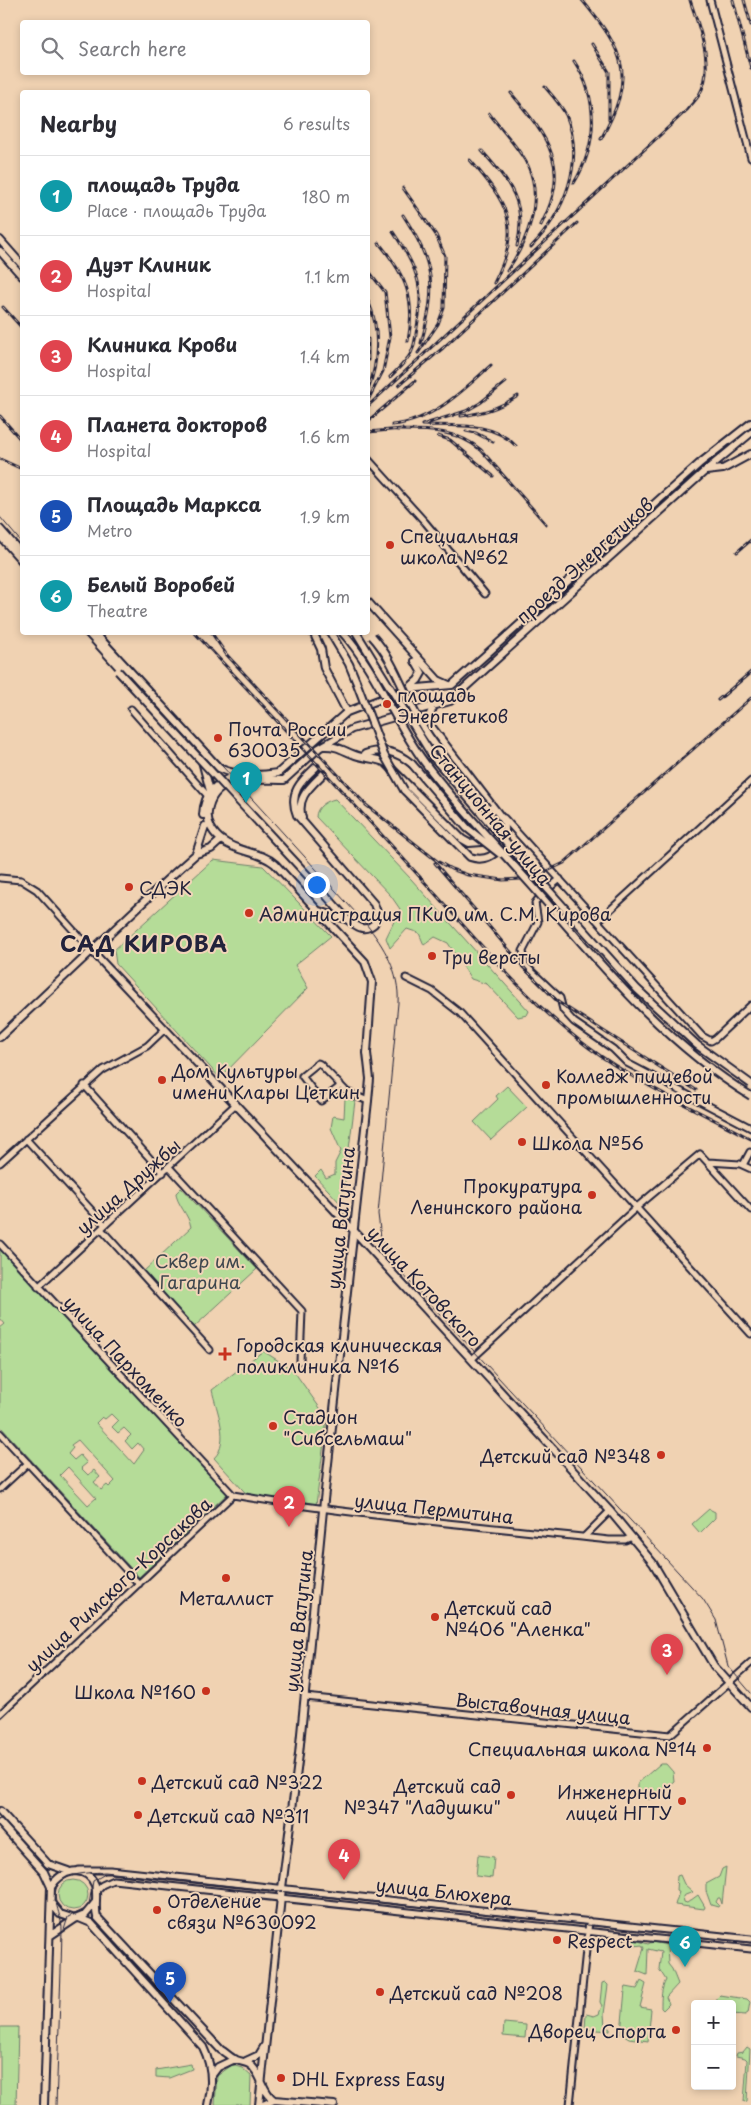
<!DOCTYPE html>
<html lang="en">
<head>
<meta charset="utf-8">
<style>
	:root { --surface:#fff; --page:#f7f7f7; --text:#2b2b33; --muted:#7c7c81; --line:#e1e1e2; --accent:#c8321e }
	body { margin:0; font-family:"Playpen Sans",sans-serif; background:var(--page); color:var(--text) }
	.controls { position:absolute; right:15px; bottom:15px; display:grid; overflow:hidden; border-radius:5px; box-shadow:0 2px 8px #0003 }
	.controls button { width:45px; height:45px; display:grid; place-items:center; padding:0; border:0; border-bottom:1px solid var(--line); background:var(--surface); color:var(--text); font:25px sans-serif }
	.you { position:absolute; left:316px; top:884px; width:18px; height:18px; margin:-12px; border:4px solid #fff; border-radius:50%; background:#1a73e8; box-shadow:0 0 0 8px #1a73e833 }
	.badge { display:grid; place-items:center; width:32px; height:32px; border-radius:50%; background:var(--accent); color:#fff; font-size:16px; font-weight:700 }
	.pin { position:absolute; translate:-50% -41px; filter:drop-shadow(0 1px 2px #0008) }
	.pin::after { content:''; position:absolute; top:26px; width:18px; height:15px; background:inherit; clip-path:polygon(0 0,100% 0,50% 100%) }
	.list { margin:0; padding:0; list-style:none }
	h2 { display:flex; justify-content:space-between; align-items:center; height:65px; margin:0; padding:0 20px; font-size:21px }
	h2 small { font-size:16px; font-weight:400; color:var(--muted) }
	.list li { display:grid; grid-template-columns:32px 1fr auto; gap:15px; align-items:center; box-sizing:border-box; height:80px; padding:0 20px; border-top:1px solid var(--line) }
	.list b { display:block; font-size:19px; white-space:nowrap }
	.list p { margin:0; font-size:16px; white-space:nowrap; color:var(--muted) }
	.list em { font-size:16px; font-style:normal; color:var(--muted) }
	.icon { flex:none; width:28px; height:28px; fill:none; stroke:currentColor; stroke-width:2; stroke-linecap:round; stroke-linejoin:round }
	.map { position:relative; flex:none; width:751px; height:2105px; overflow:hidden }
	.search { position:absolute; background:var(--surface); box-shadow:0 2px 8px #0003; left:20px; top:20px; width:350px; height:55px; display:flex; align-items:center; gap:12px; box-sizing:border-box; padding:0 18px; border-radius:5px; color:var(--muted); font-size:19px }
	.panel { position:absolute; background:var(--surface); box-shadow:0 2px 8px #0003; left:20px; top:90px; width:350px; height:545px; border-radius:5px }
	.map>svg:first-child { display:block }
	.green { fill:#b5dc98; stroke:#6c7f6a; fill-rule:evenodd }
	.lines { fill:none; stroke-linecap:round; stroke-linejoin:round }
	.minor-casing { stroke:#22223b; stroke-width:9 }
	.major-casing { stroke:#22223b; stroke-width:10 }
	.minor { stroke:#f0d4b7; stroke-width:5 }
	.major { stroke:#f0d4b7; stroke-width:6 }
	.tram { stroke:#22223b; stroke-width:1 }
	.rail-casing { stroke:#22223b; stroke-width:3 }
	.rail { stroke:#f0d4b7; stroke-width:1; stroke-dasharray:4; stroke-linecap:butt }
	.major-bridge-casing { stroke:#22223b; stroke-width:10; stroke-linecap:butt }
	.major-bridge { stroke:#f0d4b7; stroke-width:6 }
	.poi-dot { fill:#c8321e; stroke:#f0d4b7; stroke-width:2 }
	.labels { text-anchor:middle; dominant-baseline:central; stroke-width:4; stroke-linejoin:round; paint-order:stroke }
	.poi-label { font-size:18px; fill:#22223b; stroke:#f0d4b7; text-anchor:start }
	.street-label { font-size:18px; fill:#22223b; stroke:#f0d4b7 }
	.park-label { font-size:18px; fill:#3f474e; stroke:#f0d4b7 }
	.district-label { font-size:22px; font-weight:bold; letter-spacing:1px; fill:#22223b; stroke:#f0d4b7 }
</style>
</head>
<body>
<div class="map">
<svg width="751" height="2105" viewBox="0 0 751 2105">
	<rect width="100%" height="100%" fill="#f0d2b2"/>
	<filter id="ink" filterUnits="userSpaceOnUse"><feTurbulence type="fractalNoise" baseFrequency=".02" numOctaves="2"/><feDisplacementMap in="SourceGraphic" scale="10" xChannelSelector="R" yChannelSelector="G"/><feConvolveMatrix kernelMatrix="1 2 1 2 8 2 1 2 1" color-interpolation-filters="sRGB"/></filter>
	<g filter="url(#ink)">
		<path class="green" d="M 335,799 L 411,879 L 529,1011 L 527,1015 L 518,1017 L 487,984 L 471,979 L 448,943 L 435,937 L 424,945 L 419,933 L 407,929 L 390,948 L 386,938 L 400,909 L 391,896 L 316,817 C 316,807 326,801 335,799 Z
			M 213,860 L 263,866 L 331,936 L 295,965 L 308,988 L 220,1078 L 116,964 L 114,950 Z
			M 507,1086 L 527,1107 L 491,1140 L 474,1122 L 498,1099 L 496,1096 Z
			M 345,1098 L 355,1101 L 342,1205 L 315,1176 L 321,1170 L 326,1178 L 335,1174 L 335,1163 L 341,1151 L 331,1128 L 333,1116 L 344,1118 Z
			M 181,1188 L 257,1269 L 194,1327 L 143,1272 L 191,1227 C 189,1215 176,1203 176,1193 Z
			M 0,1248 L 228,1493 L 139,1577 L 0,1426 L 0,1328 L 5,1324 L 0,1318 ZM 111,1414 L 118,1421 L 112,1427 L 118,1433 L 124,1428 L 131,1435 L 125,1441 L 132,1449 L 138,1443 L 144,1450 L 134,1464 L 96,1423 L 102,1417 L 105,1419 ZM 78,1440 L 115,1481 L 109,1487 L 107,1485 L 101,1490 L 94,1482 L 100,1477 L 94,1470 L 88,1475 L 81,1468 L 87,1463 L 80,1455 L 74,1460 L 68,1454 L 73,1448 L 71,1445 ZM 68,1467 L 96,1498 L 88,1505 L 60,1475 Z
			M 263,1351 L 293,1370 L 327,1418 L 316,1505 L 251,1499 L 214,1458 C 231,1442 216,1409 212,1390 Z
			M 709,1509 L 715,1512 L 715,1518 L 700,1533 L 692,1524 Z
			M 660,1764 L 666,1764 L 673,1772 L 674,1781 L 652,1799 L 646,1799 L 638,1791 L 638,1783 Z
			M 478,1855 L 494,1857 L 492,1878 L 476,1876 Z
			M 726,1867 L 722,1904 L 720,1898 L 718,1898 L 716,1902 L 719,1905 L 718,1907 L 711,1905 L 706,1891 L 706,1884 L 719,1877 L 722,1869 Z
			M 680,1875 L 684,1884 L 693,1892 L 683,1896 L 684,1902 L 687,1903 L 698,1895 L 705,1907 L 704,1909 L 675,1905 L 679,1892 L 676,1890 L 677,1876 Z
			M58 1895a15 15 0 1 1 30 0a15 15 0 1 1-30 0Z
			M 635,1940 L 648,1944 L 652,1942 L 667,1945 L 668,1964 L 672,1969 L 678,1984 L 666,1997 L 669,2004 L 663,2010 L 661,2008 C 661,1998 661,1989 666,1980 L 659,1969 L 661,1952 L 648,1949 L 647,1975 L 637,1971 L 644,1948 L 642,1945 L 634,1946 L 630,1941 Z
			M 641,1981 L 646,1984 L 640,2007 L 651,2009 L 648,2041 L 629,2038 L 621,2033 L 625,1990 L 626,1987 L 637,1989 Z
			M 605,1982 L 608,1985 L 604,2014 L 605,2026 L 610,2029 L 610,2031 L 585,2029 L 586,2014 L 594,2016 L 599,2014 L 602,2006 L 600,2002 L 602,1983 Z
			M 720,1995 L 747,1999 L 750,2002 L 748,2013 L 745,2015 L 732,2014 L 732,2004 L 716,2004 L 716,1999 Z
			M 504,2023 L 526,2025 L 525,2038 L 503,2036 Z
			M 0,2027 L 18,2027 L 16,2105 L 0,2105 Z
			M 747,2047 L 750,2049 L 747,2101 L 744,2102 L 747,2060 L 745,2058 L 736,2056 L 737,2053 L 743,2052 Z
			M 191,2064 L 192,2069 L 169,2078 L 156,2077 L 156,2070 Z
			M 232,2065 L 242,2068 L 251,2076 L 250,2105 L 215,2105 L 217,2076 Z"/>
		<g class="lines">
			<g class="minor-casing">
				<path id="minor" d="M 710,0 L 751,158
					M 368,459 L 425,522 L 485,594
					M 131,709 L 207,795
					M 504,818 L 702,1036 L 711,1041 L 716,1038 L 751,1005
					M 0,878 L 21,880 L 37,890 L 92,951
					M 560,879 L 542,894 L 535,903 L 538,922 L 523,951 L 525,965 L 560,998 L 563,1010 L 574,1022 L 613,1049 L 627,1063 L 751,1128
					M 599,920 L 751,781
					M 406,978 L 432,991 L 460,1013 L 751,1334
					M 340,1084 L 338,1088 L 321,1101 L 302,1076 L 318,1063 L 320,1064 L 347,1092 L 368,1101
					M 84,1085 L 163,1173
					M 26,1139 L 105,1225
					M 708,1162 L 740,1164 L 751,1169
					M 0,1163 L 103,1070 L 147,1046 L 165,1029
					M 743,1165 L 750,1152
					M 169,1167 L 302,1311 L 300,1361
					M 101,1229 L 210,1350
					M 0,1244 L 233,1495
					M 38,1287 L 236,1104
					M 472,1359 L 637,1207 L 700,1154 L 751,1210
					M 0,1433 L 139,1584
					M 0,1489 L 28,1463
					M 233,1495 C 357,1516 483,1526 609,1540 L 625,1540 L 632,1537
					M 584,1537 L 610,1511
					M 305,1697 L 670,1735 L 751,1663
					M 0,1714 L 233,1495
					M 79,1870 L 110,1870 L 751,1939
					M 96,1891 L 102,1885 L 113,1880 L 751,1949
					M 570,2105 L 589,1921"/>
			</g>
			<g class="major-casing">
				<path id="major" d="M 0,240 L 22,265
					M 0,251 L 22,276
					M 706,471 L 723,469 L 751,454
					M 0,529 L 22,554
					M 0,536 L 22,561
					M 368,602 L 438,680 L 449,685
					M 87,632 L 126,675
					M 94,632 L 219,768 C 237,777 258,776 278,773 L 347,712 L 407,689 L 452,685 L 699,464 L 751,423
					M 313,632 L 321,649 L 324,668 L 347,712
					M 330,632 L 349,664 L 356,681
					M 408,689 L 418,680 L 422,673 L 415,661
					M 323,746 C 338,745 345,752 358,756 C 368,759 376,758 386,763 L 462,839 L 469,843 L 482,842 C 495,832 495,822 487,808
					M 365,754 C 384,748 396,751 412,764
					M 202,761 L 210,791
					M 316,767 C 301,781 288,793 297,815 L 374,904 L 378,915 L 374,924 C 362,934 356,924 346,919 C 337,916 327,914 319,911
					M 404,790 L 470,857 C 494,865 509,842 504,821 L 431,726 L 429,716 L 435,704
					M 203,815 C 204,792 218,780 240,775
					M 302,818 C 296,798 309,788 323,774
					M 196,854 L 205,826
					M 323,892 L 347,919
					M 92,951 L 354,1231 L 610,1511 L 653,1563 L 714,1666 L 751,1707
					M 0,1037 L 169,878 L 196,854 L 211,849 L 221,840
					M 0,1811 L 48,1864 L 68,1871
					M 0,1823 L 44,1872 L 51,1887
					M 51,1903 L 60,1914 L 75,1919 L 85,1915 L 95,1903
					M 79,1918 L 91,1923 L 203,2047 C 212,2065 213,2085 208,2105
					M 51,1935 L 75,1919
					M 246,2061 L 259,2055 L 265,2045
					M 212,2075 L 218,2067 L 235,2059
					M 44,2105 L 51,1887 C 60,1870 86,1863 95,1885 C 98,1895 94,1906 97,1917 L 221,2050 C 225,2052 230,2057 234,2059 C 243,2063 249,2061 255,2070 C 263,2080 263,2092 274,2100
					M 259,2105 L 282,1888 L 299,1754 L 324,1500 L 368,1101 L 370,1079 L 367,1053 L 372,982 L 365,962 L 275,864 C 260,851 239,853 223,841 C 214,835 206,823 208,812 C 212,774 256,780 284,780 L 319,748 L 352,729 L 450,701 L 705,471 L 751,433
					M 263,2105 L 274,2100 L 334,2105"/>
			</g>
			<use href="#minor" class="minor"/>
			<use href="#major" class="major"/>
			<path class="tram" d="M 0,517 L 22,543
				M 100,632 L 366,924 C 384,946 400,973 398,1003 L 378,1214 L 381,1238 L 389,1259 L 703,1599 L 716,1620 L 728,1666 L 751,1693
				M 64,1930 L 68,1917 L 85,1909 L 89,1904 L 93,1881 L 105,1874
				M 56,2105 C 58,2046 61,1988 62,1929 C 62,1916 50,1897 58,1885 C 66,1872 92,1873 105,1872 L 751,1943"/>
			<g class="rail-casing">
				<path id="rail" d="M 582,0 C 626,53 636,76 601,139
					M 733,0 L 751,68
					M 744,0 L 751,25
					M 592,44 L 609,72 L 609,120
					M 574,61 C 599,99 598,144 574,183
					M 511,93 C 548,138 572,166 541,225
					M 489,113 C 501,130 519,147 528,166 C 544,200 527,242 507,271
					M 482,151 C 508,181 528,202 517,246
					M 470,160 C 508,204 523,226 494,283
					M 403,188 L 436,235 L 445,256 L 444,308 L 438,324 L 418,353
					M 403,215 C 435,264 437,287 421,343
					M 379,243 C 406,276 416,298 408,341
					M 531,247 C 564,213 586,162 566,115 C 561,105 552,95 545,87
					M 368,270 L 385,292 L 390,337 L 383,371 L 368,400
					M 368,301 C 380,327 379,363 368,389
					M 3,307 L 22,328
					M 368,339 L 368,360
					M 390,377 C 397,370 406,362 411,353 C 415,345 416,335 417,327 C 426,287 415,264 393,232
					M 506,382 L 480,403 L 466,411 L 422,425 C 455,426 492,421 516,446
					M 399,385 L 443,348 L 577,223
					M 368,406 L 687,110 C 691,105 696,100 699,95 C 716,67 699,28 690,0
					M 0,416 L 22,441
					M 461,416 C 484,413 499,408 518,396
					M 368,421 L 415,381
					M 392,425 C 432,421 463,391 491,365
					M 397,430 C 428,430 456,429 481,450 L 546,524
					M 466,431 L 476,433 L 493,442
					M 368,432 L 402,429
					M 438,436 L 450,440 L 493,476
					M 0,459 L 22,469
					M 737,552 L 751,540
					M 194,632 C 270,713 345,794 419,876 C 473,935 524,999 588,1047 C 639,1085 696,1109 751,1139
					M 211,632 L 226,654 L 366,805 L 437,861 L 451,869 L 468,875 L 503,880 L 521,879 L 539,875 L 564,863 L 751,698
					M 718,700 L 751,672
					M 435,863 L 527,971 L 558,1002 L 696,1090"/>
			</g>
			<use href="#rail" class="rail"/>
			<g class="major-bridge-casing">
				<path id="major-bridge" d="M 342,632 C 377,671 394,722 425,763 C 458,807 498,847 534,888 C 600,964 664,1043 751,1096
					M 356,632 L 433,757 L 519,857 L 637,989 L 697,1045 L 751,1084
					M 372,636 C 394,660 403,692 419,720 C 437,752 464,780 487,808
					M 118,671 L 323,892
					M 356,681 L 384,755 L 404,790
					M 412,764 L 467,828 L 500,854"/>
			</g>
			<use href="#major-bridge" class="major-bridge"/>
		</g>
	</g>
	<g class="poi-dot">
		<circle cx="390" cy="545" r="5"/>
		<circle cx="387" cy="704" r="5"/>
		<circle cx="218" cy="738" r="5"/>
		<circle cx="129" cy="887" r="5"/>
		<circle cx="249" cy="913" r="5"/>
		<circle cx="432" cy="956" r="5"/>
		<circle cx="162" cy="1080" r="5"/>
		<circle cx="546" cy="1085" r="5"/>
		<circle cx="522" cy="1142" r="5"/>
		<circle cx="592" cy="1195" r="5"/>
		<path d="M222.5 1346.5h5v5h5v5h-5v5h-5v-5h-5v-5h5z"/>
		<circle cx="273" cy="1426" r="5"/>
		<circle cx="661" cy="1455" r="5"/>
		<circle cx="226" cy="1578" r="5"/>
		<circle cx="435" cy="1617" r="5"/>
		<circle cx="206" cy="1691" r="5"/>
		<circle cx="707" cy="1748" r="5"/>
		<circle cx="142" cy="1781" r="5"/>
		<circle cx="511" cy="1795" r="5"/>
		<circle cx="682" cy="1801" r="5"/>
		<circle cx="138" cy="1815" r="5"/>
		<circle cx="157" cy="1910" r="5"/>
		<circle cx="557" cy="1940" r="5"/>
		<circle cx="380" cy="1992" r="5"/>
		<circle cx="676" cy="2030" r="5"/>
		<circle cx="281" cy="2078" r="5"/>
	</g>
	<g class="labels">
		<g class="poi-label">
			<text x="400" y="535">Специальная<tspan x="400" dy="21">школа №62</tspan></text>
			<text x="397" y="694">площадь<tspan x="397" dy="21">Энергетиков</tspan></text>
			<text x="228" y="728">Почта России<tspan x="228" dy="21">630035</tspan></text>
			<text x="139" y="887">СДЭК</text>
			<text x="259" y="913">Администрация ПКиО им. С.М. Кирова</text>
			<text x="442" y="956">Три версты</text>
			<text x="172" y="1070">Дом Культуры<tspan x="172" dy="21">имени Клары Цеткин</tspan></text>
			<text x="556" y="1075">Колледж пищевой<tspan x="556" dy="21">промышленности</tspan></text>
			<text x="532" y="1142">Школа №56</text>
			<text x="582" y="1185" text-anchor="end">Прокуратура<tspan x="582" dy="21">Ленинского района</tspan></text>
			<text x="236" y="1344">Городская клиническая<tspan x="236" dy="21">поликлиника №16</tspan></text>
			<text x="283" y="1416">Стадион<tspan x="283" dy="21">"Сибсельмаш"</tspan></text>
			<text x="651" y="1455" text-anchor="end">Детский сад №348</text>
			<text x="226" y="1597" text-anchor="middle">Металлист</text>
			<text x="445" y="1607">Детский сад<tspan x="445" dy="21">№406 "Аленка"</tspan></text>
			<text x="196" y="1691" text-anchor="end">Школа №160</text>
			<text x="697" y="1748" text-anchor="end">Специальная школа №14</text>
			<text x="152" y="1781">Детский сад №322</text>
			<text x="501" y="1785" text-anchor="end">Детский сад<tspan x="501" dy="21">№347 "Ладушки"</tspan></text>
			<text x="672" y="1791" text-anchor="end">Инженерный<tspan x="672" dy="21">лицей НГТУ</tspan></text>
			<text x="148" y="1815">Детский сад №311</text>
			<text x="167" y="1900">Отделение<tspan x="167" dy="21">связи №630092</tspan></text>
			<text x="567" y="1940">Respect</text>
			<text x="390" y="1992">Детский сад №208</text>
			<text x="666" y="2030" text-anchor="end">Дворец Спорта</text>
			<text x="291" y="2078">DHL Express Easy</text>
		</g>
		<g class="street-label">
			<text transform="translate(584 560) rotate(-42)">проезд Энергетиков</text>
			<text transform="translate(491 814) rotate(50)">Станционная улица</text>
			<text transform="translate(128 1186) rotate(-42)">улица Дружбы</text>
			<text transform="translate(340 1218) rotate(-84)">улица Ватутина</text>
			<text transform="translate(425 1286) rotate(47)">улица Котовского</text>
			<text transform="translate(126 1361) rotate(47)">улица Пархоменко</text>
			<text transform="translate(434 1508) rotate(6)">улица Пермитина</text>
			<text transform="translate(118 1584) rotate(-43)">улица Римского-Корсакова</text>
			<text transform="translate(298 1621) rotate(-84)">улица Ватутина</text>
			<text transform="translate(543 1708) rotate(6)">Выставочная улица</text>
			<text transform="translate(444 1891) rotate(6)">улица Блюхера</text>
		</g>
		<g class="park-label">
			<text x="200" y="1260">Сквер им.<tspan x="200" dy="21">Гагарина</tspan></text>
		</g>
		<g class="district-label">
			<text x="144" y="942">САД КИРОВА</text>
		</g>
	</g>
</svg>
<div class="controls">
<button>+</button>
<button>−</button>
</div>
<div class="you"></div>
<div class="pin badge" style="left:246px;top:803px;background:#0f9aa8">1</div>
<div class="pin badge" style="left:289px;top:1527px;background:#e0444e">2</div>
<div class="pin badge" style="left:667px;top:1675px;background:#e0444e">3</div>
<div class="pin badge" style="left:344px;top:1880px;background:#e0444e">4</div>
<div class="pin badge" style="left:170px;top:2003px;background:#1a4fb4">5</div>
<div class="pin badge" style="left:685px;top:1967px;background:#0f9aa8">6</div>
<div class="search"><svg class="icon" aria-label="search" viewBox="0 0 24 24"><circle cx="10" cy="10" r="6"/><path d="M15 15l6 6"/></svg>Search here</div>
<section class="panel">
<h2>Nearby<small>6 results</small></h2>
<ul class="list">
<li><span class="badge" style="background:#0f9aa8">1</span><div><b>площадь Труда</b><p>Place · площадь Труда</p></div><em>180 m</em></li>
<li><span class="badge" style="background:#e0444e">2</span><div><b>Дуэт Клиник</b><p>Hospital</p></div><em>1.1 km</em></li>
<li><span class="badge" style="background:#e0444e">3</span><div><b>Клиника Крови</b><p>Hospital</p></div><em>1.4 km</em></li>
<li><span class="badge" style="background:#e0444e">4</span><div><b>Планета докторов</b><p>Hospital</p></div><em>1.6 km</em></li>
<li><span class="badge" style="background:#1a4fb4">5</span><div><b>Площадь Маркса</b><p>Metro</p></div><em>1.9 km</em></li>
<li><span class="badge" style="background:#0f9aa8">6</span><div><b>Белый Воробей</b><p>Theatre</p></div><em>1.9 km</em></li>
</ul>
</section>
</div>
</body>
</html>
